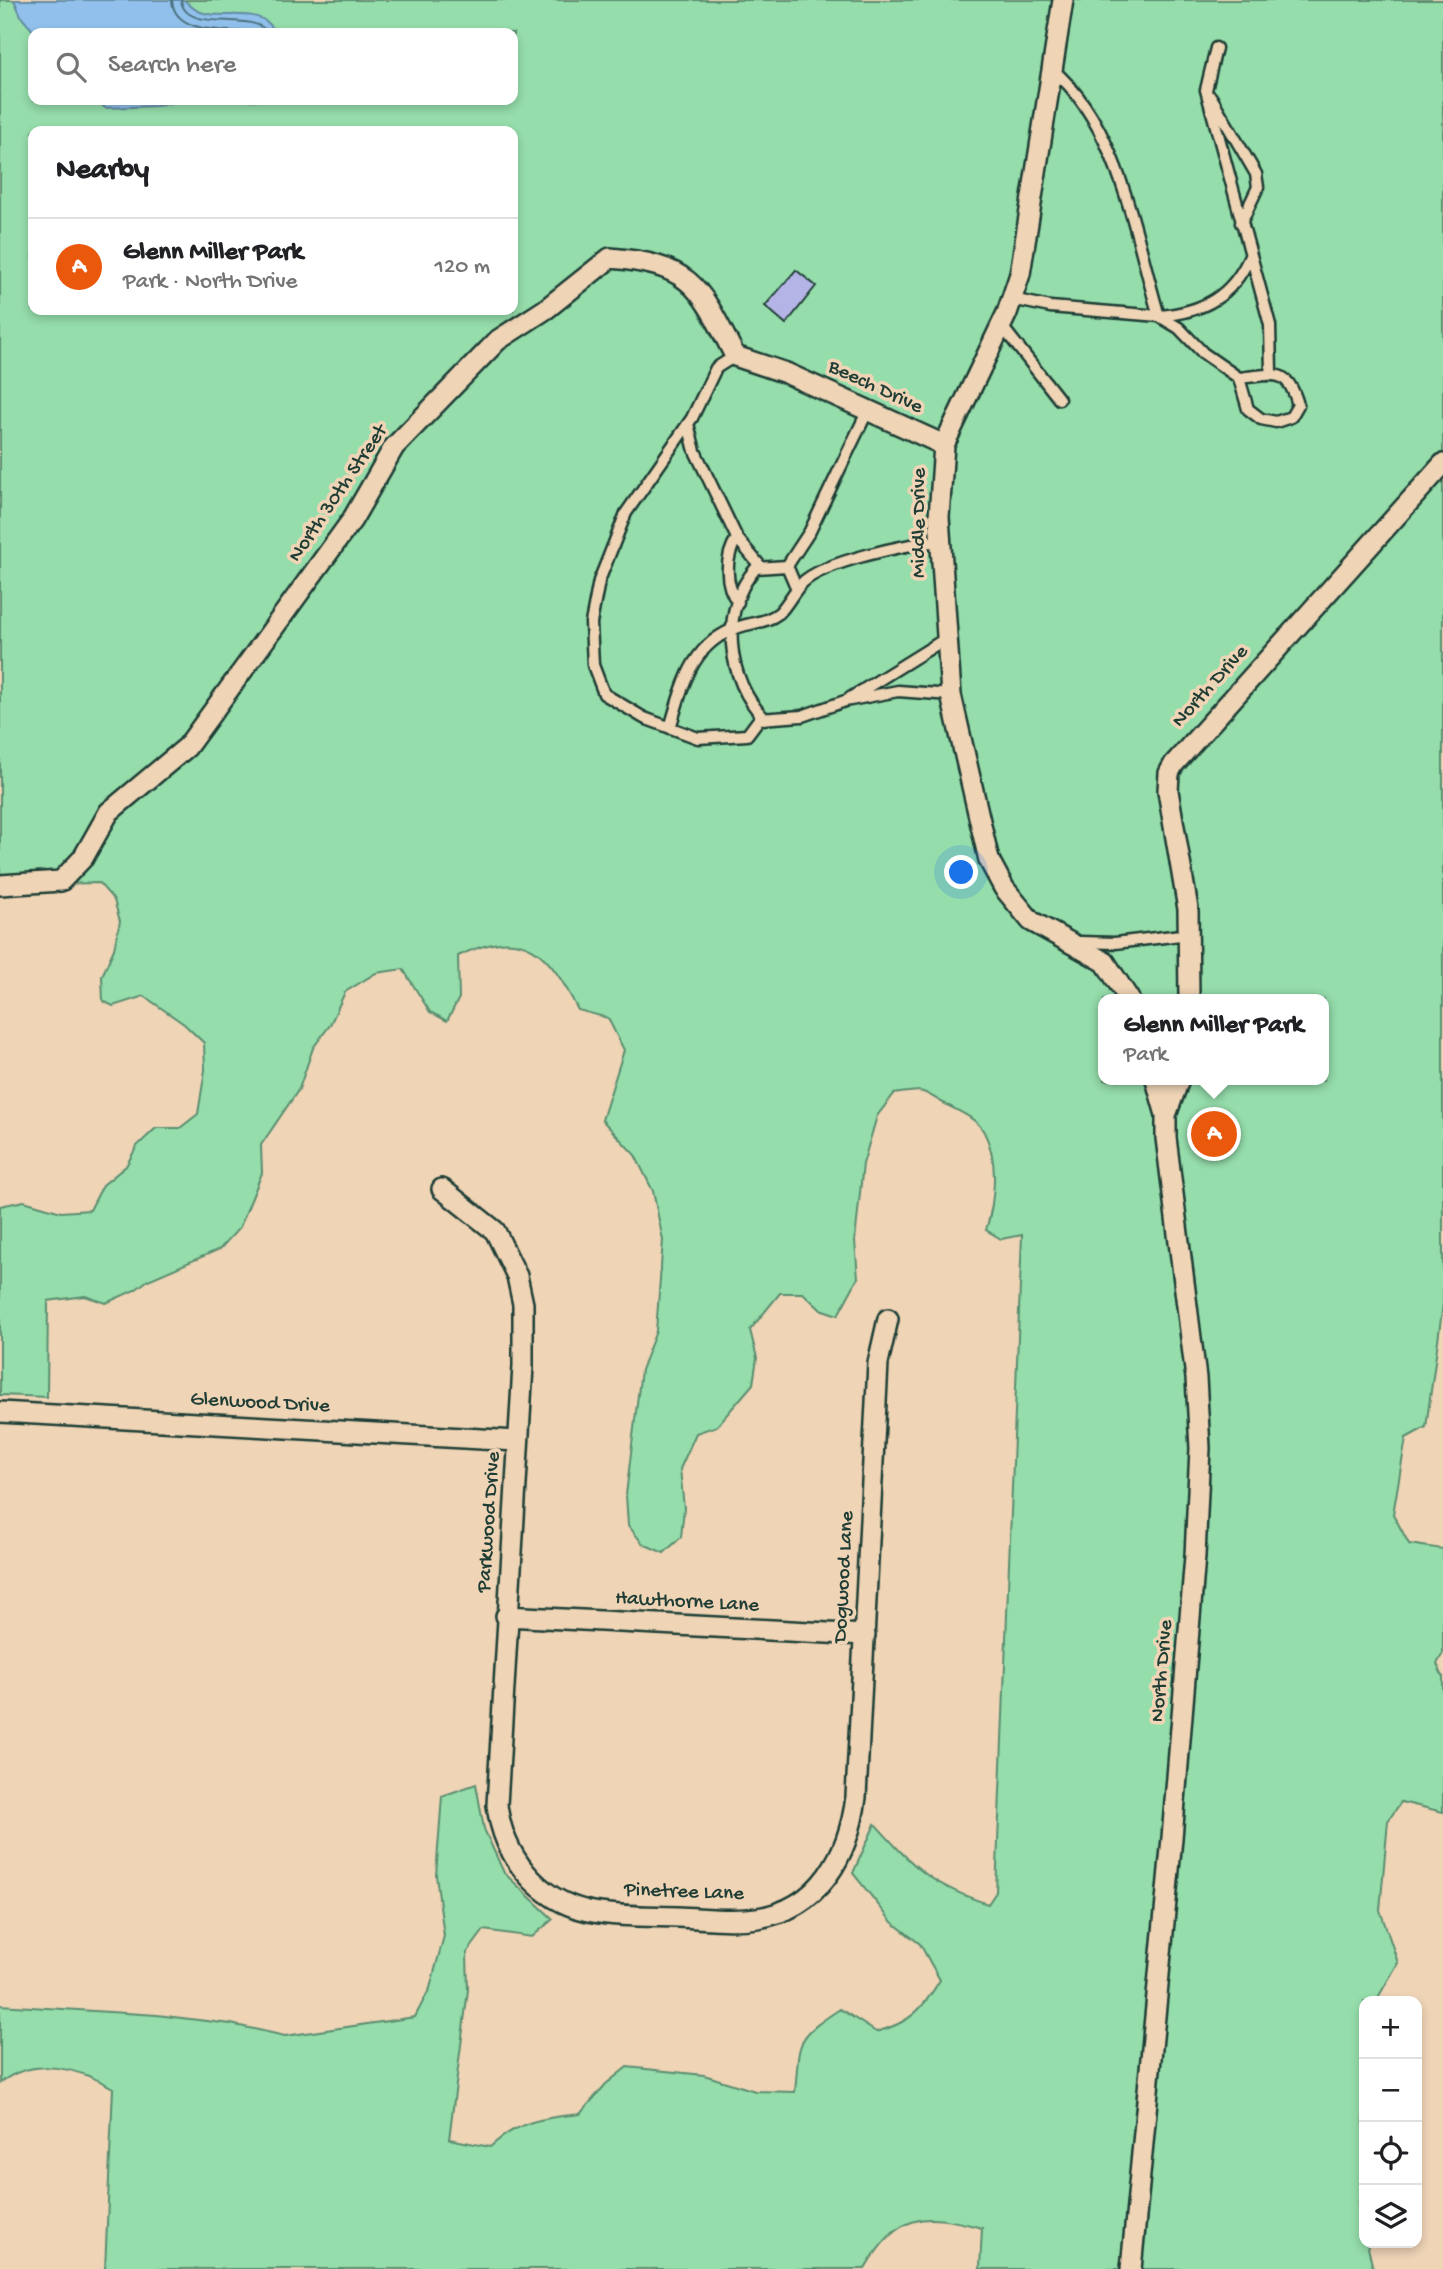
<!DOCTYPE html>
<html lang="en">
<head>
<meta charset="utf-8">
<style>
	:root { --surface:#fff; --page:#f2f2f2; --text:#202124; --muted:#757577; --line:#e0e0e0; --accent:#ea580c }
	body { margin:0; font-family:"Gochi Hand",sans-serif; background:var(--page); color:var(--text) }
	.controls { position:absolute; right:21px; bottom:21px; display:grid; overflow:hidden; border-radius:14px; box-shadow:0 4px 10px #0003 }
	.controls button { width:63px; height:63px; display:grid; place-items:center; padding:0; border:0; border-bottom:2px solid var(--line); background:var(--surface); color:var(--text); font:35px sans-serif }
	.you { position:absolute; left:962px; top:873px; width:24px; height:24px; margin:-18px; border:5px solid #fff; border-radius:50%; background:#1a73e8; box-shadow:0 0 0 10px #1a73e833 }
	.badge { display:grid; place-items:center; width:46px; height:46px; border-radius:50%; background:var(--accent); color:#fff; font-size:23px; font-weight:700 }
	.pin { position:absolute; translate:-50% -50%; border:4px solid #fff; box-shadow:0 2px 7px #0006 }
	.popup { position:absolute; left:1098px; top:994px; width:231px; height:91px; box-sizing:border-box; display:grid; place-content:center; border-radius:14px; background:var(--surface); filter:drop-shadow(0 2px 5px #0005); font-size:23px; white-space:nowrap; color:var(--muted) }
	.popup b { font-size:26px; color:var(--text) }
	.popup::after { content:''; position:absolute; left:50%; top:100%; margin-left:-14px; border:14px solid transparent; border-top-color:var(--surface) }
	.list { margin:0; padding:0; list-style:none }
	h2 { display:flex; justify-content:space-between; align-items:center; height:91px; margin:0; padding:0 28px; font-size:30px }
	h2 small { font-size:23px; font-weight:400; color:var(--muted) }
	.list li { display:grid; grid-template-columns:46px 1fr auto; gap:21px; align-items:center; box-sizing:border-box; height:98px; padding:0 28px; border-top:2px solid var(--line) }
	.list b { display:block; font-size:26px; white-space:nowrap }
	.list p { margin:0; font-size:23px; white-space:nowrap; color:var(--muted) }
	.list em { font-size:23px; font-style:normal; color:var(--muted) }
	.icon { flex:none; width:38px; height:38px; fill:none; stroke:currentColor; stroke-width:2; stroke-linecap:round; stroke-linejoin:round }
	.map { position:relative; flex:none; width:1443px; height:2269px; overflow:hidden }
	.search { position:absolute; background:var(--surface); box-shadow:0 4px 10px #0003; left:28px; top:28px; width:490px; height:77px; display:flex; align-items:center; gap:18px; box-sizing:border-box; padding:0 24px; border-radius:14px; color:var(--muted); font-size:26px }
	.panel { position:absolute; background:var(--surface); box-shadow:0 4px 10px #0003; left:28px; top:126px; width:490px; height:189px; border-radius:14px }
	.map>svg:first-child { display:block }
	.green { fill:#95ddab; stroke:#5a8d70; stroke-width:2; fill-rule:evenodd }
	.water { fill:#90c0eb; stroke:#638ca2; stroke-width:2 }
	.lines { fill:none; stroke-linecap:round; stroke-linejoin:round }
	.shore { stroke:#4c717d; stroke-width:2 }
	.building { fill:#b5b4e6; stroke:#1f3d34; stroke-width:2 }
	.lane-casing { stroke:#1f3d34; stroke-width:15 }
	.street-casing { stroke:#1f3d34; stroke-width:24 }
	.lane { stroke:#efd4b6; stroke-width:10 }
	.street { stroke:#efd4b6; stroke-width:19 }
	.labels { text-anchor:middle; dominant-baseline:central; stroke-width:7; stroke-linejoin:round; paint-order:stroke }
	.street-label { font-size:21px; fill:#1f3d34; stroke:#efd4b6 }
</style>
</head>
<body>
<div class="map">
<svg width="1443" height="2269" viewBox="0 0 1443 2269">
	<rect width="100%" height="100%" fill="#efd4b6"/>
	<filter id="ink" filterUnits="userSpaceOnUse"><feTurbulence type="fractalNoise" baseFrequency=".0143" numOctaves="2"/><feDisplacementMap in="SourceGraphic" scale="14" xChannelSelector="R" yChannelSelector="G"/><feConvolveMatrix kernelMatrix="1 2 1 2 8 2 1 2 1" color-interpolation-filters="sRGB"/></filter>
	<g filter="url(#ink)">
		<path class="green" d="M 0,0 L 1443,0 L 1443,1304 L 1426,1427 L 1406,1438 L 1393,1514 L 1409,1544 L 1443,1549 L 1443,1653 L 1437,1664 L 1443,1677 L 1443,1812 L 1401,1802 L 1388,1821 L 1380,1910 L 1398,1963 L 1376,2001 L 1364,2001 L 1364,2191 L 1359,2201 L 1364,2243 L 1367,2243 L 1373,2269 L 980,2269 L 982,2228 C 922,2212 898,2213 865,2269 L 105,2269 L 113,2088 C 79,2068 34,2056 0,2083 L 0,2005 L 157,2015 L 231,2024 L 285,2036 L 415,2017 L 430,1988 L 444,1936 L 436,1875 L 442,1796 L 476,1784 L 484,1829 L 504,1873 L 553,1919 L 532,1937 L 484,1930 L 467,1953 L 468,1990 L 449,2139 L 490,2147 C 518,2121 542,2118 580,2114 L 606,2084 L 627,2067 L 704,2075 L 755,2091 L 795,2092 C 800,2040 794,2039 840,2009 L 876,2032 C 910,2023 922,2010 940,1980 L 920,1944 L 892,1922 L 853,1873 L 875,1824 C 916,1869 929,1884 988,1904 L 996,1892 L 1022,1235 L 1001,1239 L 986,1230 C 995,1201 999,1160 984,1132 C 977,1119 962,1113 949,1106 C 920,1091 929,1088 894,1094 L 877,1116 L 863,1164 L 855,1241 L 858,1278 L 838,1315 L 820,1309 L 803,1293 L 780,1293 L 750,1330 L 757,1358 L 753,1384 L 717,1426 L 696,1433 L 680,1469 L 684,1508 L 681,1537 L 664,1553 L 643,1544 L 628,1525 L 626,1495 L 641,1370 L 656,1331 L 663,1240 L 653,1191 L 635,1155 L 602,1120 L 624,1050 L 608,1018 L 578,1010 C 548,951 525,924 458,956 L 459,998 L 447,1021 L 430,1012 L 403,969 L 376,973 L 345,992 L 330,1025 L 313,1048 L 299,1089 L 261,1145 L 262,1173 L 240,1227 L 220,1249 L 148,1280 L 135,1290 L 106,1303 L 85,1296 L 48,1301 L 47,1397 L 0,1395 L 0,1206 L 24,1201 L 61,1212 L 90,1210 L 103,1185 L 126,1166 L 137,1146 L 156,1128 L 180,1128 L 198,1114 L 205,1070 L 204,1043 L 184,1024 L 144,996 L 113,1006 L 103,1001 L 102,976 L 114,949 L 120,921 L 114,900 L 99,883 L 0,885 ZM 33,33 L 513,33 L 513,100 L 33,100 ZM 33,131 L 513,131 L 513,310 L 33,310 ZM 1104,999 L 1324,999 L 1324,1080 L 1104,1080 Z"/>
		<path class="water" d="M 14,0 L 184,0 C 188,3 193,9 198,11 C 222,22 262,3 276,33 L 35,33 L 22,18 Z
			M 97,100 L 183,100 L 157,106 L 105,108 Z"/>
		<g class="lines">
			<path class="shore" d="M 172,0 C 174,36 231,29 255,33
				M 181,0 C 185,35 254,9 268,33"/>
		</g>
		<path class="building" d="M 796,270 L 816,286 L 786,324 L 765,306 Z"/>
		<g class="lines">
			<g class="lane-casing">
				<path id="lane" d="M 1216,48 L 1206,90 L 1270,325 L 1271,373
					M 1052,69 C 1119,125 1135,236 1159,316 C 1203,312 1232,297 1250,256
					M 1211,97 L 1256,174 L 1258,187 L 1241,223
					M 1012,299 L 1050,307 L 1159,316 L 1179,328 L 1203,353 L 1239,378 L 1248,409 L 1261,419 L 1276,422 L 1291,417 L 1298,405 C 1287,365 1272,375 1239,378
					M 1001,325 L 1059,399
					M 735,356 L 716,368 L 692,418 L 626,513 L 599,581 L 591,623 L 593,665 L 604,694 L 644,718 L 698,738 L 747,735 L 759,719 L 802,716 L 845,701 L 898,691 L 951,695
					M 688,424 L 695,451 L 737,538 L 761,567
					M 737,538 C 725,556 724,585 738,602
					M 797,589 L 787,566 L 810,531 L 868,410
					M 850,698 L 945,639
					M 765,719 C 726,680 719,609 756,568 L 787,566
					M 670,728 C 683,685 691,643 739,627 C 753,622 766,623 779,613 C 788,604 793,592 802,583 C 824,561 908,544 940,541
					M 1080,942 L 1115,943 L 1189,934"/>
			</g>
			<g class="street-casing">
				<path id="street" d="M 1063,0 L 1020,274 L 1007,313 L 944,445 L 939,517 L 951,695 L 989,860 L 1004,888 L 1031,921 L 1105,962 L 1129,999
					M 0,885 L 61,881 L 83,858 L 109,812 L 187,747 L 352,520 L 394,447 L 498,340 L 546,309 L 610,258 C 693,265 699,286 735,356 L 786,373 L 944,445
					M 1189,999 L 1188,909 L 1168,791 L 1169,773 L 1174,764 L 1443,464
					M 1156,1080 L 1166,1115
					M 442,1189 L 495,1231 L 517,1276 L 523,1304 L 523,1366 L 497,1805 C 503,1855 537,1900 588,1911 C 616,1917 649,1916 678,1917 C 704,1918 732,1922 757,1918 C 820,1909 849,1854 856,1797 L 878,1363 L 888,1319
					M 0,1412 L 517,1441
					M 506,1616 L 865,1635
					M 1131,2269 L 1172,1838 L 1195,1556 L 1200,1448 L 1196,1378 L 1166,1138 L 1166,1115 L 1179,1080"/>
			</g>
			<use href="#lane" class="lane"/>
			<use href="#street" class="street"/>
		</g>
	</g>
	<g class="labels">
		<g class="street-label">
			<text transform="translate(875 388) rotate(25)">Beech Drive</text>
			<text transform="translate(339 494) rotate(-56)">North 30th Street</text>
			<text transform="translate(920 523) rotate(-90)">Middle Drive</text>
			<text transform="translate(1211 687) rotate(-48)">North Drive</text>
			<text transform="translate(260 1404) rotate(3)">Glenwood Drive</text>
			<text transform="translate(490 1522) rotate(-86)">Parkwood Drive</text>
			<text transform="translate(845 1577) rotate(-87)">Dogwood Lane</text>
			<text transform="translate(687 1603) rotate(3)">Hawthorne Lane</text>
			<text transform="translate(1163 1671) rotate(-85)">North Drive</text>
			<text transform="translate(684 1893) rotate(2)">Pinetree Lane</text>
		</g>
	</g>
</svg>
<div class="controls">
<button>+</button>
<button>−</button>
<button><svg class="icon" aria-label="locate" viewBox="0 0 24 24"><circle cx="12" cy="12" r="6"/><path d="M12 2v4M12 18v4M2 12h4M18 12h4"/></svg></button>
<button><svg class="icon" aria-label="layers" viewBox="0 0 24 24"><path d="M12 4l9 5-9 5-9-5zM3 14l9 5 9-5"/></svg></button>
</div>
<div class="you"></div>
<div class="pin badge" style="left:1214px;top:1134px">A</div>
<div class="popup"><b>Glenn Miller Park</b>Park</div>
<div class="search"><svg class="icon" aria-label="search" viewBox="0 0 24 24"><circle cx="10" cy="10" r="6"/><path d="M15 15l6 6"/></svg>Search here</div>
<section class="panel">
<h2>Nearby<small></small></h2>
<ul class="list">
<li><span class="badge">A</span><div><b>Glenn Miller Park</b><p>Park · North Drive</p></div><em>120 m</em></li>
</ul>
</section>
</div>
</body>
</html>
